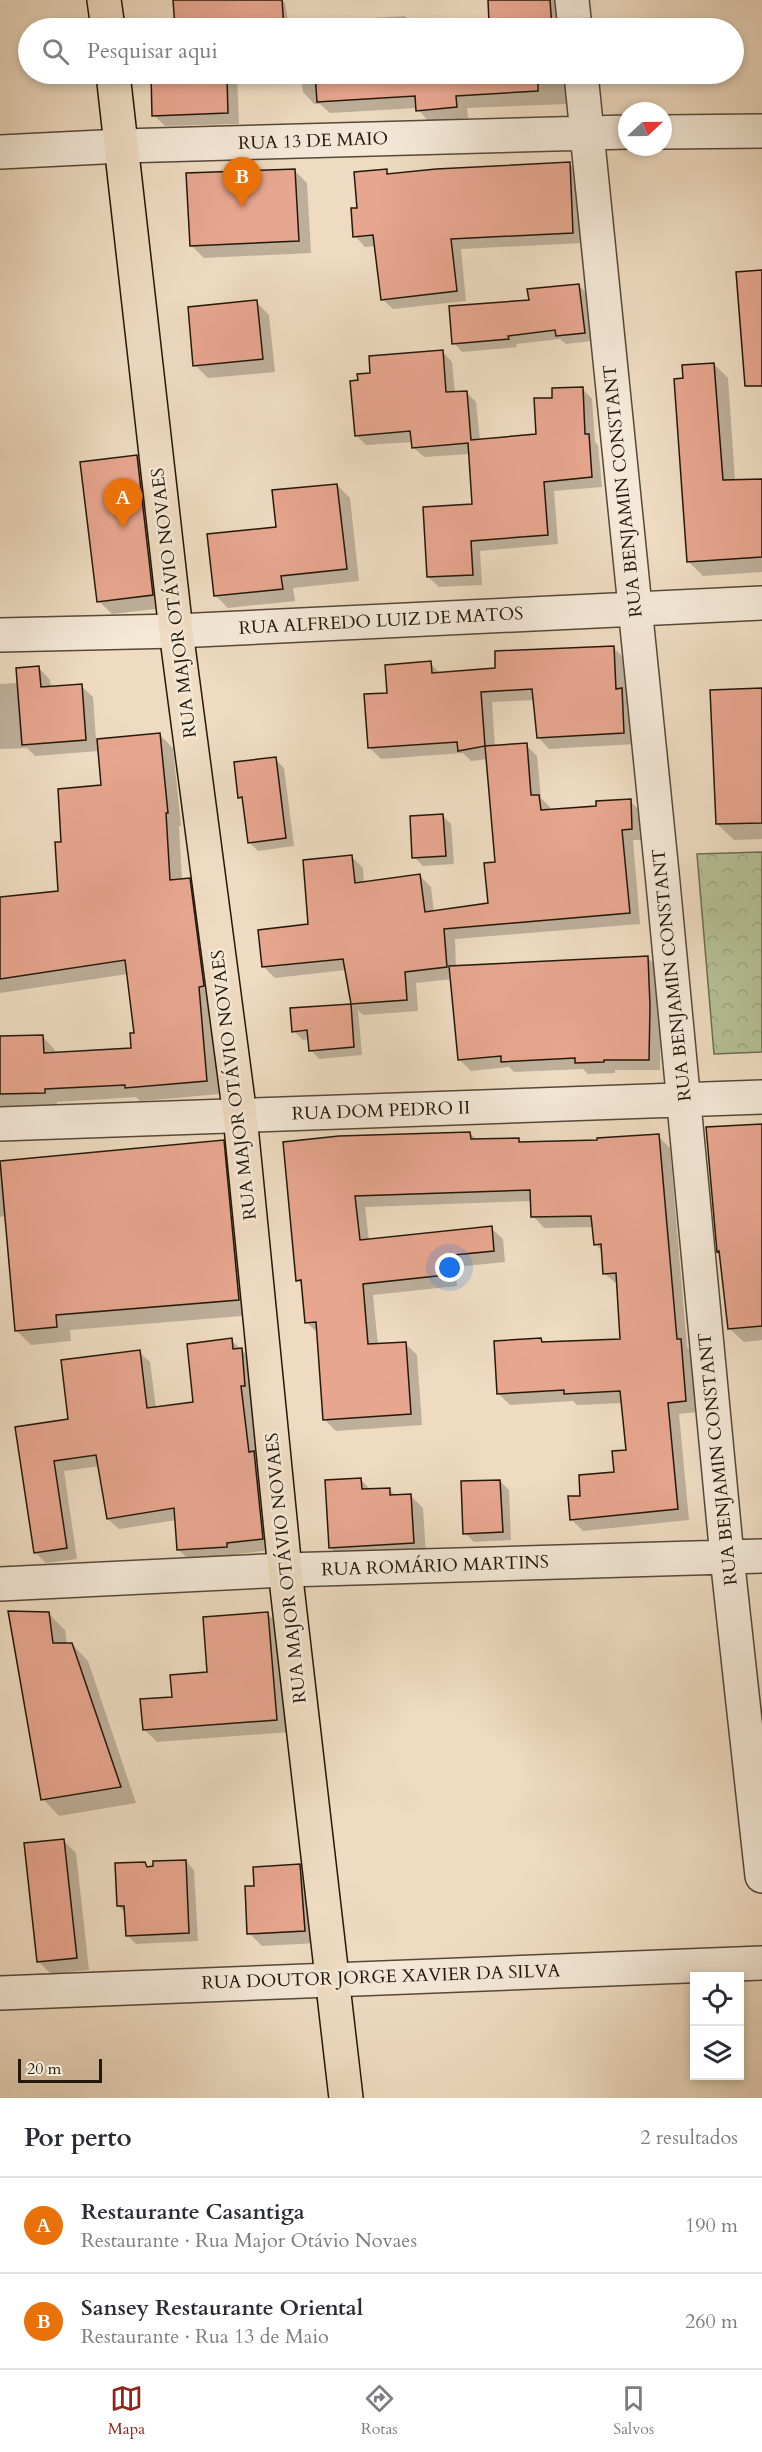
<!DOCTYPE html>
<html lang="pt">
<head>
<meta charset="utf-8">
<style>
	:root { --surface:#fff; --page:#f2f2f3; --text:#2b2b33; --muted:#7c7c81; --line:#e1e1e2; --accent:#8f2418 }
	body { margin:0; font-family:Cardo,serif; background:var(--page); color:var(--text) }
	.controls { position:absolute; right:18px; bottom:18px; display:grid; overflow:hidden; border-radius:0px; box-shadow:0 3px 9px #0003 }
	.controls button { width:54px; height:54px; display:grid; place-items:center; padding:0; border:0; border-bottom:2px solid var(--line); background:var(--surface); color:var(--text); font:30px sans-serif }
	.compass { position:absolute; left:618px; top:102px; width:54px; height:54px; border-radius:50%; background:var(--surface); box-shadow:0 3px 9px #0003; rotate:68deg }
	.scale { position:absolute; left:18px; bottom:15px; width:84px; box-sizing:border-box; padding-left:6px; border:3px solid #241809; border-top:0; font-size:16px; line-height:21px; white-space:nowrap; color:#241809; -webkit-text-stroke:4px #f4e8d7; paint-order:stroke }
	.you { position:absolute; left:450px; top:1268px; width:21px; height:21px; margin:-15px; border:4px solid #fff; border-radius:50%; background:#1a73e8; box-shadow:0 0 0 9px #1a73e833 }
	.badge { display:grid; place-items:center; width:39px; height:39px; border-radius:50%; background:var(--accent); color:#fff; font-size:20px; font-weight:700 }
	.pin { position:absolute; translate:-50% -50px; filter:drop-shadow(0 2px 3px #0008) }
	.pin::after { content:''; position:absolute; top:32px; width:21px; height:18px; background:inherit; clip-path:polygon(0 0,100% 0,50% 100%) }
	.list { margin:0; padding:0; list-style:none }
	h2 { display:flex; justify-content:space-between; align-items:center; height:78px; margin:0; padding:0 24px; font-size:26px }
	h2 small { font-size:20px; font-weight:400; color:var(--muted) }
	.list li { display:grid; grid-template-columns:39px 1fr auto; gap:18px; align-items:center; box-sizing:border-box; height:96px; padding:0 24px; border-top:2px solid var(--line) }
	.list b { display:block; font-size:22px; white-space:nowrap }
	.list p { margin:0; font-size:20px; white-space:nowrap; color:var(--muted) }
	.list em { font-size:20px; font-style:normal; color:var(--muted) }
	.icon { flex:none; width:33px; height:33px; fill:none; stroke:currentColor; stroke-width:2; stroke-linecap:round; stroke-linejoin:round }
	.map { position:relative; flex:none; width:762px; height:2098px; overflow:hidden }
	.search { position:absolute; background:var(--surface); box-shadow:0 3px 9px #0003; left:18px; right:18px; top:18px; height:66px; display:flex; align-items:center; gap:15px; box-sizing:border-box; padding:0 21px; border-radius:33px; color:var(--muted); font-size:22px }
	.sheet { height:270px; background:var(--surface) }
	nav { display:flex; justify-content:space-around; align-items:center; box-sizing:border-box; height:84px; border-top:2px solid var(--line); background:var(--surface); font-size:16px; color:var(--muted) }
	nav a { display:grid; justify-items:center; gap:3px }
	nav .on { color:var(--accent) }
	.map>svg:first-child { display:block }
	.park { fill:url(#park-crowns); stroke:#6c6c50; stroke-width:1.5 }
	.shadow { fill:#0003 }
	.building { fill:#e7a68f; stroke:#241809; stroke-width:1.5 }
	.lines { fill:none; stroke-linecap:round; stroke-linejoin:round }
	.minor-casing { stroke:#564937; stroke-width:36 }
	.major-casing { stroke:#241809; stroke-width:36 }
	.minor { stroke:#f4e8d7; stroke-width:33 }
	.major { stroke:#eedbc1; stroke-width:33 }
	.labels { text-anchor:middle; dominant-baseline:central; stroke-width:5; stroke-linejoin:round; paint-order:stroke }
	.street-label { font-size:18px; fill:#241809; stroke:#f4e8d7 }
</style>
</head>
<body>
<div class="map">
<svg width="762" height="2098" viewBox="0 0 762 2098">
	<defs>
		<pattern id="park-crowns" width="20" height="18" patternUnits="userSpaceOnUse" patternTransform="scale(1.5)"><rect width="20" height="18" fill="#b5c196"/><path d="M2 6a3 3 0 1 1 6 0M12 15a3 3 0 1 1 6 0" fill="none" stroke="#9ca580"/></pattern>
	</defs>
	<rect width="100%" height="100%" fill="#eedbc1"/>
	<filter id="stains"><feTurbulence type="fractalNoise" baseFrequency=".00333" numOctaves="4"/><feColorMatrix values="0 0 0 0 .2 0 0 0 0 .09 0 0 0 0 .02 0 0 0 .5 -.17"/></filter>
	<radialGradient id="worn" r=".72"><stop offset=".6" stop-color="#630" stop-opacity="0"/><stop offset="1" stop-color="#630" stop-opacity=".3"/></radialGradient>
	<path class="park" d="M 762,852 L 762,1052 L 714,1054 L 697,854 Z"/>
	<path class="shadow" d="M 175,0 L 282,0 L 285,3 L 288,21 L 294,28 L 177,28 Z
		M 490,0 L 561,0 L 562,28 L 491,28 Z
		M 405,16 L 416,28 L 312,28 L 354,26 L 354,19 Z
		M 152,74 L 237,74 L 239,124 L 165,126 L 154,115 Z
		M 301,74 L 565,74 L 567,104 L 467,108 L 468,118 L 429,122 L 417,108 L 330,113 L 320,104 L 314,104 L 303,92 Z
		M 569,164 L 580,174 L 583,243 L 461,249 L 466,301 L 393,309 L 382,299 L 376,246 L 365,247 L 355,236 L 359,209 L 386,171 L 390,175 Z
		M 294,170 L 307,183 L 311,253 L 204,258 L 191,245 Z
		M 579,286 L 588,294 L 593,341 L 566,344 L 560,339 L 516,344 L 517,347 L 462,352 L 454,343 L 530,301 Z
		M 256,302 L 269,315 L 275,372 L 208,378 L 195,365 Z
		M 442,351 L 452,362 L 455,393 L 466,392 L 476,402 L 480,440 L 538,436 L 554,399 L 582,388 L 592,399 L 595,442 L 598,445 L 602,487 L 554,491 L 558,544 L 480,551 L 482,585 L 439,587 L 428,577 L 474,506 L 470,454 L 424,457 L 413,447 L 413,442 L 366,445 L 356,435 L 360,382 L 372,374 Z
		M 714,364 L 728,378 L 735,481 L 762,481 L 762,572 L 703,576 L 689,562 L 685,379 Z
		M 137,457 L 150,469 L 165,608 L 112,614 L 99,601 Z
		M 337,485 L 350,498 L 359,581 L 293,588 L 295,601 L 228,608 L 215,595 L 278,528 Z
		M 613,647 L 625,659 L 626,695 L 632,701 L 635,744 L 549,749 L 538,737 L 535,700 L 492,702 L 495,747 L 526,745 L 537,756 L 541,798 L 550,807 L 550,811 L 598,807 L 630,801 L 641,812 L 643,840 L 633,840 L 640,924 L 455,939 L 456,968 L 647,957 L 659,969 L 661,1018 L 660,1070 L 615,1070 L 615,1073 L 588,1074 L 583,1069 L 514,1072 L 509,1067 L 471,1071 L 459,1059 L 452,979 L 416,983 L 418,1011 L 363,1015 L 358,1010 L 362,1055 L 319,1059 L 311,1050 L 309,1039 L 303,1040 L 294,1031 L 292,1009 L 352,1006 L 346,970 L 275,978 L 264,967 L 310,926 L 352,857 L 363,868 L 364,883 L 420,876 L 431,887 L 434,912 L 489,905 L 497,864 L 488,759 L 471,761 L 463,753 L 381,759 L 370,748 L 388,695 L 430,663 L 441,674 L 497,669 Z
		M 39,668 L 50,680 L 51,688 L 81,686 L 93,697 L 96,740 L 160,735 L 173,748 L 181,826 L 179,826 L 182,880 L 189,880 L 202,893 L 220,1094 L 140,1101 L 136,1097 L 57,1102 L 57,1105 L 0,1107 L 0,1038 L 42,1036 L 55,1050 L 55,1054 L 133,1049 L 135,1034 L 128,974 L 0,993 L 0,899 L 59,892 L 63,843 L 103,787 L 99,751 L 35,756 L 27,748 L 0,749 L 0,684 L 18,683 Z
		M 762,689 L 762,839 L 734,840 L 717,824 Z
		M 275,759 L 284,768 L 294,846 L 258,851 L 249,842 L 244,801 L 240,797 Z
		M 443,816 L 451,824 L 454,864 L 423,866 L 414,857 Z
		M 762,1125 L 762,1340 L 744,1342 L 730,1329 Z
		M 470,1133 L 477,1140 L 519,1140 L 522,1143 L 599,1142 L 658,1136 L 670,1148 L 687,1347 L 692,1352 L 697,1412 L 679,1414 L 689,1520 L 583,1531 L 572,1520 L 581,1497 L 616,1474 L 628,1451 L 623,1403 L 577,1405 L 573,1401 L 510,1405 L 498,1393 L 541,1340 L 544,1344 L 621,1340 L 618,1285 L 605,1274 L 603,1252 L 595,1244 L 593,1227 L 544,1228 L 533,1216 L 532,1201 L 365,1207 L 369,1240 L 491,1228 L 503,1239 L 505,1262 L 455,1267 L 457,1286 L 373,1295 L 378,1345 L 405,1343 L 417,1355 L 422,1425 L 336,1431 L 324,1419 L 319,1334 L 306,1322 L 303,1285 L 298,1280 L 284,1143 Z
		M 223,1142 L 238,1156 L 254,1315 L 70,1330 L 71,1341 L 31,1345 L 16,1330 L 5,1216 L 0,1217 L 0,1161 Z
		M 231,1340 L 252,1360 L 255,1396 L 251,1397 L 273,1550 L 237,1554 L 237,1557 L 189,1560 L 178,1549 L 177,1520 L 119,1529 L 108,1519 L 100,1466 L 64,1471 L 77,1559 L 46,1563 L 35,1552 L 16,1428 L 70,1420 L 139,1352 L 150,1362 L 156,1408 L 195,1403 Z
		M 360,1479 L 371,1490 L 389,1489 L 396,1496 L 410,1495 L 423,1508 L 426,1556 L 343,1560 L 330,1547 Z
		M 500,1481 L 509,1490 L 511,1540 L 474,1542 L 465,1533 Z
		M 49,1614 L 65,1630 L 67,1644 L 72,1644 L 88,1661 L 136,1803 L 59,1816 L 43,1799 Z
		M 268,1614 L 280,1627 L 289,1732 L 157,1742 L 144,1729 L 173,1698 L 209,1673 Z
		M 63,1840 L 76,1853 L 89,1970 L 51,1974 L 38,1961 Z
		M 186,1861 L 194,1870 L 198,1941 L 136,1944 L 127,1935 L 126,1913 L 118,1906 L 145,1863 L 149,1868 Z
		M 300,1866 L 312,1879 L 317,1943 L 262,1946 L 249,1933 L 256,1887 Z"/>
	<path class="building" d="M 173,0 L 282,0 L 284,28 L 175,28 Z
		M 488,0 L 550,0 L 552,28 L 509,28 L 508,22 L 489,23 Z
		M 151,74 L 208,74 L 208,80 L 227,79 L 228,113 L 152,116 Z
		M 315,74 L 538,74 L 538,91 L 456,96 L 457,107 L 416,111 L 415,96 L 317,102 Z
		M 570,162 L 573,233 L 451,239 L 457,291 L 381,300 L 373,235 L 353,237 L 351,208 L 357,208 L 354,172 L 387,169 L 387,174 L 436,169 Z
		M 295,169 L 299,241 L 190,246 L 186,173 Z
		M 762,270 L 762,386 L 745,386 L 736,272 Z
		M 579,284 L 585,333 L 556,336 L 555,330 L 508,336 L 509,339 L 452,344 L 449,306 L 529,300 L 527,289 Z
		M 257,300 L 263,359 L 193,366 L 188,307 Z
		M 443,350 L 446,392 L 467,391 L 471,440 L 536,434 L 534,398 L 552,398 L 552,388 L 583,387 L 585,434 L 589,434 L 592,477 L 544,482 L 548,535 L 471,541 L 473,575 L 427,577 L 423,507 L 472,504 L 468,443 L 412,448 L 410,431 L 355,436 L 350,381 L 358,380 L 357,374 L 370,373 L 369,356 Z
		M 714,363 L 723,480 L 762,479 L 762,557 L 687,562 L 674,379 L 683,378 L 682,365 Z
		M 137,455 L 153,595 L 97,602 L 80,462 Z
		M 337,484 L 347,569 L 281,576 L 283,589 L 214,596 L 207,534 L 276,527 L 272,490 Z
		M 614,646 L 616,689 L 622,688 L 624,733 L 537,738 L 532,689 L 481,692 L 485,746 L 458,751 L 457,742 L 368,748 L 364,694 L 387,693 L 385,665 L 431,661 L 432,673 L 495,668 L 495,651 Z
		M 39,666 L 41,687 L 82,684 L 86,740 L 22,745 L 16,668 Z
		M 762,688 L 762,823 L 716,824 L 710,690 Z
		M 160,733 L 168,813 L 166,813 L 170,880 L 190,878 L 204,986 L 199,987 L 207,1081 L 125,1088 L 125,1085 L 45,1089 L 45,1093 L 0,1094 L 0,1036 L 43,1035 L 44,1053 L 131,1048 L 130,1033 L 134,1033 L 125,960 L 0,979 L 0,897 L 58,891 L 55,842 L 61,842 L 58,789 L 101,785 L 97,739 Z
		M 527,743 L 531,795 L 539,795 L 541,810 L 596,806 L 596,801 L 631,799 L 632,829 L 622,830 L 630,913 L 444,929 L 447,967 L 405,972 L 407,1000 L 351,1004 L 343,959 L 262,967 L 258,930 L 308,924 L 303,860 L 352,855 L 355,883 L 420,874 L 425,912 L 488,903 L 484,863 L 495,862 L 485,746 Z
		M 276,757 L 286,838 L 248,843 L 242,797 L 238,798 L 234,762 Z
		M 443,814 L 446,856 L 412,858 L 410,816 Z
		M 648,956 L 650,1006 L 649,1060 L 604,1060 L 604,1062 L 575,1063 L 575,1058 L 501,1062 L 501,1056 L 458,1060 L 449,966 Z
		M 351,1004 L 354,1047 L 309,1051 L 307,1030 L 292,1032 L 290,1008 Z
		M 762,1124 L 762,1326 L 728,1329 L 719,1251 L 717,1252 L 706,1127 Z
		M 470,1132 L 471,1139 L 519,1138 L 519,1142 L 597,1140 L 597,1138 L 659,1134 L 677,1339 L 681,1339 L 686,1401 L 668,1403 L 678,1509 L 570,1520 L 568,1496 L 580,1496 L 579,1475 L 614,1472 L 612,1451 L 626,1450 L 620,1391 L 564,1394 L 564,1390 L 497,1394 L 494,1341 L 541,1338 L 542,1342 L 620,1339 L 616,1273 L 603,1274 L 601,1244 L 594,1245 L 591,1216 L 531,1217 L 530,1190 L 355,1196 L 360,1240 L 492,1226 L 494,1251 L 444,1256 L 446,1275 L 363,1284 L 368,1344 L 406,1342 L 411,1414 L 323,1420 L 316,1322 L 305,1323 L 301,1280 L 296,1281 L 283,1142 L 339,1136 Z
		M 224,1140 L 239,1300 L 56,1315 L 57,1327 L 15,1331 L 0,1161 Z
		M 232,1338 L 233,1349 L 242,1348 L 245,1386 L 241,1386 L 249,1452 L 254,1451 L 263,1539 L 227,1543 L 227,1547 L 177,1550 L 174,1508 L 107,1519 L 96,1455 L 54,1461 L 67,1548 L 34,1553 L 15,1427 L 68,1419 L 61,1360 L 140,1350 L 147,1408 L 193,1402 L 187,1344 Z
		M 361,1478 L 362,1489 L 390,1488 L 390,1495 L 411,1494 L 414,1543 L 329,1548 L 325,1480 Z
		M 500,1480 L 503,1532 L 463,1534 L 461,1481 Z
		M 8,1611 L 49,1612 L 53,1643 L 72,1643 L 121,1787 L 41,1800 Z
		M 268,1612 L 277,1720 L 143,1730 L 140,1699 L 172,1697 L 170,1675 L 207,1672 L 203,1617 Z
		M 64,1839 L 77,1958 L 37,1962 L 24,1843 Z
		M 186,1860 L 189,1933 L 126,1936 L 124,1906 L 117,1906 L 115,1863 L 145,1862 L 147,1867 L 153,1866 L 153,1861 Z
		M 300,1864 L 305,1931 L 247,1934 L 245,1886 L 254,1886 L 253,1867 Z"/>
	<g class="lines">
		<g class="minor-casing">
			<path id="minor" d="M 572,0 L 575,28
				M 581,74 L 663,883 L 727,1557 L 762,1876
				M 663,132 L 762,131
				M 0,152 L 122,146 L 627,132
				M 0,635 L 176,631 L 762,603
				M 0,1124 L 762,1097
				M 0,1584 L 285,1570 L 762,1556
				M 0,1993 L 762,1963"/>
		</g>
		<g class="major-casing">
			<path id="major" d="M 104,0 L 108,28
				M 113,74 L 176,631 L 240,1116 L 285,1570 L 346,2098"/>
		</g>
		<use href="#minor" class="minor"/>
		<use href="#major" class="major"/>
	</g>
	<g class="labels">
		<g class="street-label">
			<text transform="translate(313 141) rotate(-2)">RUA 13 DE MAIO</text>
			<text transform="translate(623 491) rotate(-96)">RUA BENJAMIN CONSTANT</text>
			<text transform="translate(174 603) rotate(-97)">RUA MAJOR OTÁVIO NOVAES</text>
			<text transform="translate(381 621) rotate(-3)">RUA ALFREDO LUIZ DE MATOS</text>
			<text transform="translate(672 975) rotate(-96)">RUA BENJAMIN CONSTANT</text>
			<text transform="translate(234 1085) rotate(-97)">RUA MAJOR OTÁVIO NOVAES</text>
			<text transform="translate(381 1111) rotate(-2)">RUA DOM PEDRO II</text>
			<text transform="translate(718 1459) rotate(-96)">RUA BENJAMIN CONSTANT</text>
			<text transform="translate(435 1566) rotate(-2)">RUA ROMÁRIO MARTINS</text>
			<text transform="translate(286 1568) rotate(-96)">RUA MAJOR OTÁVIO NOVAES</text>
			<text transform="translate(381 1977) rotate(-2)">RUA DOUTOR JORGE XAVIER DA SILVA</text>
		</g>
	</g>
	<rect width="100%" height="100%" filter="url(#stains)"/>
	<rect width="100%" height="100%" fill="url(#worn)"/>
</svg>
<div class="controls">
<button><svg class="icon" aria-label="locate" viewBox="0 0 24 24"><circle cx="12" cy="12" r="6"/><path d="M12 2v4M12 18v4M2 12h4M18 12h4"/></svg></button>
<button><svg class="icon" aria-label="layers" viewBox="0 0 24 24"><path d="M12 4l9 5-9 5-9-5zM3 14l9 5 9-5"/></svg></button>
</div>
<svg class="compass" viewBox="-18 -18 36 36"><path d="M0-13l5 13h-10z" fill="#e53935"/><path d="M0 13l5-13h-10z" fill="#7c7c81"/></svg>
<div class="scale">20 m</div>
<div class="you"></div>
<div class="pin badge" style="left:123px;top:528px;background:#e8710a">A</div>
<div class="pin badge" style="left:242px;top:207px;background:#e8710a">B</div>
<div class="search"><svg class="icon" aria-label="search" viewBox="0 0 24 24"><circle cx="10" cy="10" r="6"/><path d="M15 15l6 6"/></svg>Pesquisar aqui</div>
</div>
<section class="sheet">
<h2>Por perto<small>2 resultados</small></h2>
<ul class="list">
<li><span class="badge" style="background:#e8710a">A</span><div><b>Restaurante Casantiga</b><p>Restaurante · Rua Major Otávio Novaes</p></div><em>190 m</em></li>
<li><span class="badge" style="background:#e8710a">B</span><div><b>Sansey Restaurante Oriental</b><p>Restaurante · Rua 13 de Maio</p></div><em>260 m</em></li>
</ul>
</section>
<nav>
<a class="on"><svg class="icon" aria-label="map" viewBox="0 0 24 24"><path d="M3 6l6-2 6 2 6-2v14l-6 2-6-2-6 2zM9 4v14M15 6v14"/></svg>Mapa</a>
<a><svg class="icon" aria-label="directions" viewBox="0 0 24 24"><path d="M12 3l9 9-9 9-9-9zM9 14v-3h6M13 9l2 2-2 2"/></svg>Rotas</a>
<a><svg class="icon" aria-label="saved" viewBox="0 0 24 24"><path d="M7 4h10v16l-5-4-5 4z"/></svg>Salvos</a>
</nav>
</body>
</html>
